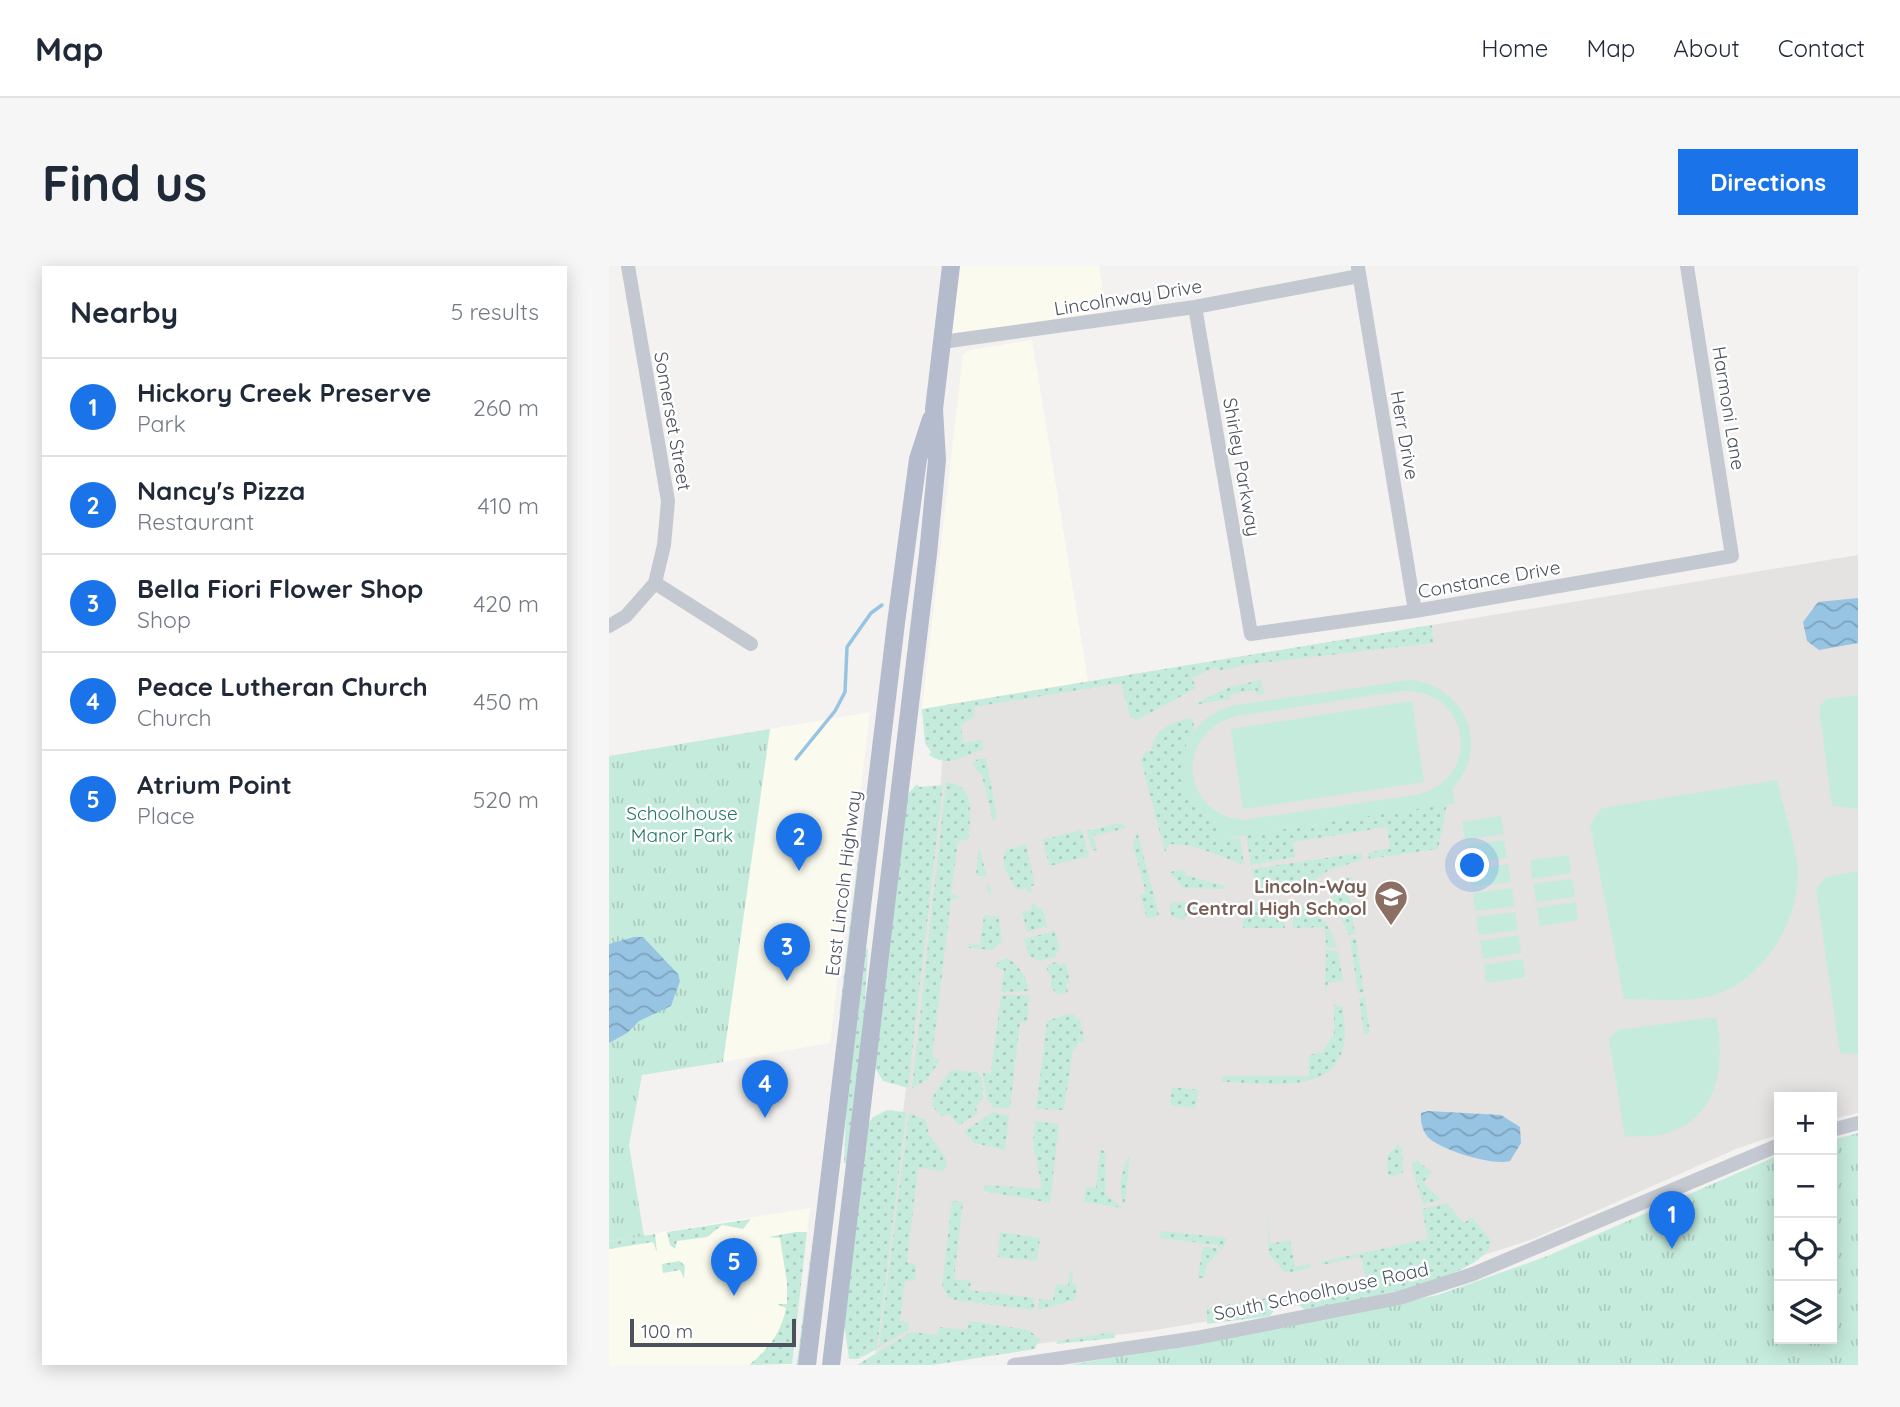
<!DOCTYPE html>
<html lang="en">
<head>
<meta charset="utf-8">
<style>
	:root { --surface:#fff; --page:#f6f6f7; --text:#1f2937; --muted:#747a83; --line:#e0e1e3; --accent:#1a73e8 }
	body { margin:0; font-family:Quicksand,sans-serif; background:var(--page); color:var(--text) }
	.controls { position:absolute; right:21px; bottom:21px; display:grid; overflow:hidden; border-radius:0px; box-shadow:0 4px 18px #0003 }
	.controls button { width:63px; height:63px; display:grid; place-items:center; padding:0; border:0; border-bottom:2px solid var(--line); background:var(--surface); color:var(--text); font:35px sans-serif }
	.scale { position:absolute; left:21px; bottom:18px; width:166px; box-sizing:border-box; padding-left:7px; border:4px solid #4b515d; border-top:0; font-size:19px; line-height:24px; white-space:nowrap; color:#4b515d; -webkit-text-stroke:5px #fff; paint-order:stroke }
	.you { position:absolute; left:864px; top:600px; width:24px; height:24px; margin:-18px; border:5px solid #fff; border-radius:50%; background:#1a73e8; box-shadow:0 0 0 10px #1a73e833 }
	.badge { display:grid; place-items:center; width:46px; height:46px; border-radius:50%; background:var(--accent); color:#fff; font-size:23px; font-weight:700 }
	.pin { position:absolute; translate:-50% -58px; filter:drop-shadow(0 2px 4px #0008) }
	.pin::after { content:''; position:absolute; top:37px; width:24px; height:21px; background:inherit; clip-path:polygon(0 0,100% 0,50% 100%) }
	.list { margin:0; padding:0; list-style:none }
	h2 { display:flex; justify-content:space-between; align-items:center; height:91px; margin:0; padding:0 28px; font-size:30px }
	h2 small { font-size:23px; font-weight:400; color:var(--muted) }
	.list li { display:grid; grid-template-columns:46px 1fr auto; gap:21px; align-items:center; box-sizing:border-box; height:98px; padding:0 28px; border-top:2px solid var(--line) }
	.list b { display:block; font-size:26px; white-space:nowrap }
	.list p { margin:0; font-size:23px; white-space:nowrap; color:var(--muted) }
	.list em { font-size:23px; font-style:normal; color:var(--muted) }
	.icon { flex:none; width:38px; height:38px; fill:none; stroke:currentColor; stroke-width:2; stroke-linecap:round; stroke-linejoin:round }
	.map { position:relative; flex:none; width:1249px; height:1099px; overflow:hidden; border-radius:0px }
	header { display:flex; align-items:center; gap:42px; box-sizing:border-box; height:98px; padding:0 35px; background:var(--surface); border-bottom:2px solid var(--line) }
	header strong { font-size:33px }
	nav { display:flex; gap:38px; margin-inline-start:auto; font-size:24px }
	.intro { display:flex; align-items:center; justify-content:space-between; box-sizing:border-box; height:168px; padding:0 42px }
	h1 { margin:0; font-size:49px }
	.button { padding:18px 32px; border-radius:0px; background:var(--accent); color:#fff; font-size:24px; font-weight:700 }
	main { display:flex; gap:42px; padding:0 42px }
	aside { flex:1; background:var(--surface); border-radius:0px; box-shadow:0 4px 18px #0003 }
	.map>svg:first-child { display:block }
	.commercial { fill:#fbfaee }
	.education { fill:#e4e3e2 }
	.grass { fill:url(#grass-dots) }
	.park { fill:url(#park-tufts) }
	.pitch { fill:#c5ebdc; fill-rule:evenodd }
	.water { fill:url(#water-waves) }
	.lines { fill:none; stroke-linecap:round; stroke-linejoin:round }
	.stream { stroke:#97c4e3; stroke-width:3.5 }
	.minor { stroke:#c4c9d1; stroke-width:14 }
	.major { stroke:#b4bbcc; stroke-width:18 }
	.labels { text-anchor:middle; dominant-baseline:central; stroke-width:5; stroke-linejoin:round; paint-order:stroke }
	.street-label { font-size:19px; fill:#4b515d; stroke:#fff }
	.park-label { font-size:19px; fill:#22775e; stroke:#fff }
	.education-label { font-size:19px; font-weight:bold; fill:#785e54; stroke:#fff; text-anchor:end }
</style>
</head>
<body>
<header>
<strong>Map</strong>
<nav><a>Home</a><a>Map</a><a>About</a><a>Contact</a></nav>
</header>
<div class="intro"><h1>Find us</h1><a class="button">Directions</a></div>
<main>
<aside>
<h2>Nearby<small>5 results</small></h2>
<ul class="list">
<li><span class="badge">1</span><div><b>Hickory Creek Preserve</b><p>Park</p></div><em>260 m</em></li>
<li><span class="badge">2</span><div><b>Nancy's Pizza</b><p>Restaurant</p></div><em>410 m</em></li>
<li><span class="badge">3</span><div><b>Bella Fiori Flower Shop</b><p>Shop</p></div><em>420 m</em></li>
<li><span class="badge">4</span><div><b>Peace Lutheran Church</b><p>Church</p></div><em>450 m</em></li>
<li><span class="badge">5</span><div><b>Atrium Point</b><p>Place</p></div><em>520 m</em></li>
</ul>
</aside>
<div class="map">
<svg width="1249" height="1099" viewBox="0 0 1249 1099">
	<defs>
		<pattern id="grass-dots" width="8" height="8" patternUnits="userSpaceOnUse" patternTransform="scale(1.75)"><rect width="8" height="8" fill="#c5ebdc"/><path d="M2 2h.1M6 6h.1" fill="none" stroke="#abcbbf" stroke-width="1.8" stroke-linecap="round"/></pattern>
		<pattern id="park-tufts" width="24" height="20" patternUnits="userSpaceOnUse" patternTransform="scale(1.75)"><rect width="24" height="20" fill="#c5ebdc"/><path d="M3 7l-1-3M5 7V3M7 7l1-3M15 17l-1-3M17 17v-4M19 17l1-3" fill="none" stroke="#abcbbf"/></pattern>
		<pattern id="water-waves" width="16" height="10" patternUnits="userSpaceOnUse" patternTransform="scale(1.75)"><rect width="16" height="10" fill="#97c4e3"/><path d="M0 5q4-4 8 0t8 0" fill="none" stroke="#7da2bb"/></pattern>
	</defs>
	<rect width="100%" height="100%" fill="#f3f2f1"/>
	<path class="commercial" d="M 345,0 L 490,0 L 498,50 L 336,73 Z
		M 423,74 L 479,415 L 313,443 L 354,89 L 361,84 Z
		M 261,446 L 221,777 L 114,796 L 161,463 Z
		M 201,942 L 182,1099 L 0,1099 L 0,975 Z"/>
	<path class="education" d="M 1249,289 L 1249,847 L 1223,853 L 1223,831 L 1170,831 L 1170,868 L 1127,883 L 924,973 L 753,1029 L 541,1065 L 392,1082 L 266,1090 L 331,526 L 337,439 Z"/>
	<path class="grass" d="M 823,359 L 824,377 L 641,398 L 609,405 L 607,401 L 583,412 L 587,422 L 528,454 L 521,450 L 512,417 L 365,441 L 366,450 L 352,459 L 354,477 L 373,474 L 375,483 C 354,489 342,503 320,489 L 322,486 L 316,477 L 313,443 Z
		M 652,414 L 655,428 L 648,429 L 647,424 L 622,428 L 621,433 L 584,439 L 620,421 Z
		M 584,452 L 585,464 L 577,478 L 586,540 L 609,559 L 611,572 L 631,572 L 635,599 C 610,591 590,578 560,578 L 556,586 L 532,494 L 536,486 L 543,484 C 544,462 566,455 584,452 Z
		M 377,492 L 388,551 L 384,555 L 373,510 L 363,498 L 369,493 Z
		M 337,516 C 369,520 361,550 359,574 L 349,575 L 342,628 L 351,631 L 342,634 L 323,791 L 331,794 L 318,814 L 303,822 Z
		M 308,518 L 310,521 L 334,519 L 299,822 L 274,815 L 265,800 L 297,530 Z
		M 838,538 L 829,583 L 760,593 L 759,587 L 781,582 L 778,561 L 684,576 L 686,591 L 642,599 L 637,569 Z
		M 254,551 L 233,747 L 230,749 Z
		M 511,557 L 518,562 L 484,570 L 488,584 L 483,585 L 478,565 Z
		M 473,564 L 480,590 L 441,600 L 433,574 Z
		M 528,565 L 550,649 L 538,653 L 531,629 L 537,627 L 524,579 Z
		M 417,578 L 426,619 L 422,620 L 423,626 L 419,627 L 417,622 L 407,624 C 402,611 389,600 397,584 Z
		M 370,580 L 383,631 L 378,625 L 379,611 L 367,609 Z
		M 752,587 L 753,594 L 720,604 L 693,623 L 647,623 L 643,603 Z
		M 569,604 L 576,605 L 576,609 L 616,620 L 614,623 L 574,622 L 561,606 Z
		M 747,611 L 738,615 L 746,668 L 740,669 L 722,630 L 732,613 Z
		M 564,636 L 593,637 L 595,645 L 580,645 L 575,654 L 562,650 L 560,641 Z
		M 426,637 L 428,643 L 433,642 L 438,660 L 418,666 L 413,646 L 423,644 L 422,638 Z
		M 600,637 L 675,637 L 676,662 L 634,662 L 635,645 L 597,646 Z
		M 693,640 L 718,657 L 728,681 L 717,681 L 716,661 L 684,662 L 684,641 Z
		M 375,649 L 390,651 L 393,676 L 383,684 L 360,682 L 359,678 L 371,679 Z
		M 446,665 L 451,685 L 446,686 L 447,691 L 430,695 L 420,690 L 415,673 Z
		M 747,672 L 755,727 L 749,727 L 741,673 Z
		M 255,682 L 259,683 L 255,755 L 238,897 L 235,897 L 238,819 Z
		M 717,684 L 729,685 L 734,715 L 719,717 L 716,731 Z
		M 396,692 C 408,695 419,713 420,725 L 392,726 L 395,704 L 387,702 L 386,699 Z
		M 448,695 L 450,699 L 457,697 L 461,717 L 457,718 L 459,727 L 448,728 L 442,721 L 442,712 L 437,701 Z
		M 392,729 L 420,729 L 418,757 L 411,756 L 401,842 L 385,842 L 378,833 L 374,807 L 382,807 Z
		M 756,731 L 761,767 L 755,768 L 750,732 Z
		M 725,739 L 734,741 C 734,750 736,759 736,768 C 733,833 659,816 613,816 L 613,810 L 700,810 L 700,789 L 713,786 L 725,768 Z
		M 459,748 L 465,748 L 467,754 L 471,753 L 476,777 L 469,776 L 467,782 L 464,783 L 455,844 L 427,843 L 438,755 Z
		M 342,804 L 369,806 L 373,813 L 374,833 L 367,840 L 368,848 L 350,859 L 340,848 L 333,850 L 323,840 L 325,828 Z
		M 563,821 L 590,824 L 586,842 L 561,839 Z
		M 278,844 L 296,846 L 297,850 L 268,1083 L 249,1093 L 240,1093 L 235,1057 L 259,858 L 264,851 Z
		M 384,846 L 400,850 L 396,884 L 365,877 L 355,865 Z
		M 300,847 L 317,854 L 320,869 L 336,891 L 338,901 L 334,905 L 309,902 L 298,996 L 307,999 L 306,1014 L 296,1015 L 291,1055 L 300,1056 L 299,1064 L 270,1081 Z
		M 426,855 L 450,858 L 441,937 L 375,925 L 376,919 L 433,923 L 424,877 Z
		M 789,878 L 793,882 L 794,907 L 779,911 L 778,890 Z
		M 491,884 L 496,885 L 497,929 L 514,942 L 475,936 L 477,921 L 487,922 Z
		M 521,888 L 516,936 L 515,938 C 508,927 513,900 521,888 Z
		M 808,894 L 822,906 L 814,917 L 832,934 L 814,938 L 803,902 L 803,897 Z
		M 343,935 L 354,936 L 345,1013 L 362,1015 L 361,1024 L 425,1032 L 425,1044 L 346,1034 L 340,1032 L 333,1020 Z
		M 657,935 L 661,978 L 681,974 L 686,1001 L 701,998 L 702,1002 L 677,1007 L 660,989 Z
		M 838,937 L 855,957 L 863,951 L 882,975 C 879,1014 731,1037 696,1044 L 690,1039 L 689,1027 L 757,1013 L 752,991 L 712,999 L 711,996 L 819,973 L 813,943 Z
		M 142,953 L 134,963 L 113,959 L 98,971 L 68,975 L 66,983 L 61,979 L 58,966 Z
		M 552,965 L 618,972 L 613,985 L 609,979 L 551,972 Z
		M 187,966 L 198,966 L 183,1098 L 140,1099 C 160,1083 172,1067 177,1042 L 168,1038 L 178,1038 L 178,1017 L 171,972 L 159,971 Z
		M 391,966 L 431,972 L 428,995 L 389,991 Z
		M 46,968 L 48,986 L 44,976 L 0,983 L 0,975 Z
		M 204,969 L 190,1099 L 187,1099 L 188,1096 Z
		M 594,981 L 608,982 L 610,986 L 598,998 L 595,1012 L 589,1012 Z
		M 71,995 L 76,1000 L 75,1012 L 71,1004 L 54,1007 L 53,998 Z
		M 461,1005 L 464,1005 L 463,1017 L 468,1020 L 466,1034 L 429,1044 L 430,1033 L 444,1034 L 447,1018 L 459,1020 Z
		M 664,1031 L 668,1032 L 668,1040 L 661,1050 L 598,1058 L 598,1042 Z
		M 360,1055 L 420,1064 L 430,1073 L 426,1083 L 323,1099 L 248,1099 L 302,1066 L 328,1069 L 330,1061 L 357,1064 Z
		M 505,1066 L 506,1072 L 447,1078 L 449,1075 Z"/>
	<path class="park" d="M 161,463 L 114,796 L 33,809 L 20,879 L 35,970 L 0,975 L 0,490 Z
		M 1249,867 L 1249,1099 L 460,1099 L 637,1068 L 829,1029 L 936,991 L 1170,889 L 1170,1073 L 1223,1073 L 1223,874 Z"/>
	<path class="pitch" d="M 802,414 C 856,420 883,481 843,523 L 846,537 L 611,573 L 608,558 C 552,527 566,453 627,439 ZM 793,425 C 862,422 875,513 807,529 L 634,554 C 570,547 566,465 628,450 Z
		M 1249,429 L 1249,543 L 1223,540 L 1210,441 L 1217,433 Z
		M 803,435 L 815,516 L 634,543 L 622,463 Z
		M 1168,514 C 1174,541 1184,569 1188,597 C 1194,647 1159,709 1111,727 C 1082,738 1044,733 1015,733 L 981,558 L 993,542 Z
		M 892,550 L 895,568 L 856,574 L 853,556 Z
		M 895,574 L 898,592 L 859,598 L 857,580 Z
		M 960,589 L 962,607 L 923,613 L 921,594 Z
		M 899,598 L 902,616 L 863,621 L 860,603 Z
		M 1249,605 L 1249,788 L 1231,787 L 1207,623 L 1217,611 Z
		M 963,613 L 966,631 L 927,636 L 924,618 Z
		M 903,622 L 905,640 L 866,645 L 864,627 Z
		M 967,636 L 969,654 L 931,660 L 928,642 Z
		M 906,646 L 909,664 L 870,669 L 867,651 Z
		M 910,669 L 912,687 L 874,693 L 871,675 Z
		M 914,693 L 916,711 L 877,717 L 875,699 Z
		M 1107,751 C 1117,799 1110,853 1055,868 C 1043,871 1029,870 1016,871 L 1000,773 L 1009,764 Z"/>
	<path class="water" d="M 1249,332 L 1249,377 L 1210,384 L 1198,375 L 1194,356 L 1209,336 Z
		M 25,671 L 34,671 L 69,708 L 71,715 L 62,740 L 30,755 L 18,767 L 0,777 L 0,678 Z
		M 819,845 L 892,849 L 911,861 L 912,877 L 901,895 C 884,900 836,885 821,873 C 814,867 811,856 812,847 Z"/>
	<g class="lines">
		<path class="stream" d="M 187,493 L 226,445 L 236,426 L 238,381 L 262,347 L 273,339"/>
		<path class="minor" d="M 749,1 L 806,345
			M 586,41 L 642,368 L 806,345 L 1123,290 L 1078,0
			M 333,76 L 586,41 L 750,10
			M 46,317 L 142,378
			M 0,360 L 17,350 L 46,317 L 55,279 L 59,235 L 19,0
			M 1223,864 L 1249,857
			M 405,1099 L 587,1072 L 790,1032 L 864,1008 L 1170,879"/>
		<path class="major" d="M 198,1099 L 287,357 L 309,193 L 322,153
			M 222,1099 L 319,288 L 328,194 L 325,143 L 342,0"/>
	</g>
	<defs>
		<g id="school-pin" transform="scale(1.75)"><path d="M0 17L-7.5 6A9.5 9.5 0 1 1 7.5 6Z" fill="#8d6e63" stroke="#fff"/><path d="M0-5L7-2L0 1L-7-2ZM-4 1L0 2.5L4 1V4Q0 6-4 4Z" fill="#fff"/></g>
	</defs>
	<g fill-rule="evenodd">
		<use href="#school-pin" x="782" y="631"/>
	</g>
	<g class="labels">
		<g class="street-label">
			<text transform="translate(519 31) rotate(-9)">Lincolnway Drive</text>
			<text transform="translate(1120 142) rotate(81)">Harmoni Lane</text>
			<text transform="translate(64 155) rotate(80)">Somerset Street</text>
			<text transform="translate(796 169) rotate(80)">Herr Drive</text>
			<text transform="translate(633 201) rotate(80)">Shirley Parkway</text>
			<text transform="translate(880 313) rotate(-10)">Constance Drive</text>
			<text transform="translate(234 617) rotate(-83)">East Lincoln Highway</text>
			<text transform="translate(712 1025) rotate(-12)">South Schoolhouse Road</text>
		</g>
		<g class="park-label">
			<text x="73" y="547">Schoolhouse<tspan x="73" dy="22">Manor Park</tspan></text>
		</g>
		<g class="education-label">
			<text x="758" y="620">Lincoln-Way<tspan x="758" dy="22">Central High School</tspan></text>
		</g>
	</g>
</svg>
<div class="controls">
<button>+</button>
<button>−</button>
<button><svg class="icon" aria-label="locate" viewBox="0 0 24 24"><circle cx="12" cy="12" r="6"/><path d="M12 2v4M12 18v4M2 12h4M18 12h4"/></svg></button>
<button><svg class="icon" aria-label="layers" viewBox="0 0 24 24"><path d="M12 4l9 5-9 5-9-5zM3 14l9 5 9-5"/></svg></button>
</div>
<div class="scale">100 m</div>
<div class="you"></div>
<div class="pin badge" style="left:1063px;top:983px">1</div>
<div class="pin badge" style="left:190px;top:605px">2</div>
<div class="pin badge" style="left:178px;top:715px">3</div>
<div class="pin badge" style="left:156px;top:852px">4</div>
<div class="pin badge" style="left:125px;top:1030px">5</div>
</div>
</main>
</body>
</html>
